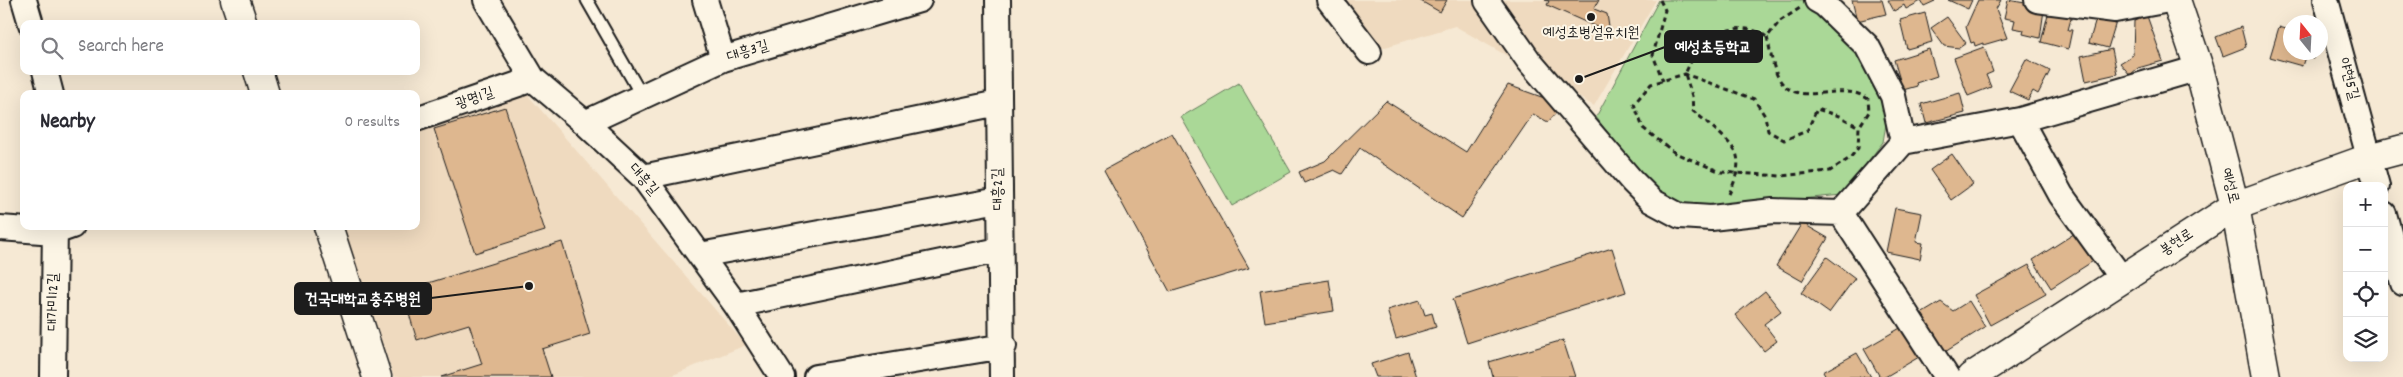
<!DOCTYPE html>
<html lang="en">
<head>
<meta charset="utf-8">
<style>
	:root { --surface:#fff; --page:#f2f2f3; --text:#2b2b33; --muted:#7c7c81; --line:#e1e1e2 }
	body { margin:0; font-family:Dekko,"Poor Story",sans-serif; background:var(--page); color:var(--text) }
	.controls { position:absolute; right:15px; bottom:15px; display:grid; overflow:hidden; border-radius:10px; box-shadow:0 5px 20px #0002 }
	.controls button { width:45px; height:45px; display:grid; place-items:center; padding:0; border:0; border-bottom:1px solid var(--line); background:var(--surface); color:var(--text); font:25px sans-serif }
	.compass { position:absolute; left:2283px; top:15px; width:45px; height:45px; border-radius:50%; background:var(--surface); box-shadow:0 5px 20px #0002; rotate:342deg }
	.list { margin:0; padding:0; list-style:none }
	h2 { display:flex; justify-content:space-between; align-items:center; height:65px; margin:0; padding:0 20px; font-size:21px }
	h2 small { font-size:16px; font-weight:400; color:var(--muted) }
	.icon { flex:none; width:28px; height:28px; fill:none; stroke:currentColor; stroke-width:2; stroke-linecap:round; stroke-linejoin:round }
	.map { position:relative; flex:none; width:2403px; height:377px; overflow:hidden }
	.search { position:absolute; background:var(--surface); box-shadow:0 5px 20px #0002; left:20px; top:20px; width:400px; height:55px; display:flex; align-items:center; gap:12px; box-sizing:border-box; padding:0 18px; border-radius:10px; color:var(--muted); font-size:19px }
	.panel { position:absolute; background:var(--surface); box-shadow:0 5px 20px #0002; left:20px; top:90px; width:400px; height:140px; border-radius:10px }
	.map>svg:first-child { display:block }
	.built { fill:#efdabf }
	.green { fill:#aad897; stroke:#637a5a }
	.building { fill:#deb78f; stroke:#1c1c1c }
	.lines { fill:none; stroke-linecap:round; stroke-linejoin:round }
	.lane-casing { stroke:#1c1c1c; stroke-width:15 }
	.street-casing { stroke:#1c1c1c; stroke-width:28 }
	.secondary-casing { stroke:#1c1c1c; stroke-width:31 }
	.path { stroke:#1c1c1c; stroke-width:3; stroke-dasharray:5 4; stroke-linecap:butt }
	.lane { stroke:#fcf5e5; stroke-width:11 }
	.street { stroke:#fcf5e5; stroke-width:24 }
	.secondary { stroke:#fcf5e5; stroke-width:28 }
	.poi-dot { fill:#1c1c1c; stroke:#fcf5e5; stroke-width:2 }
	.labels { text-anchor:middle; dominant-baseline:central; stroke-width:4; stroke-linejoin:round; paint-order:stroke }
	.poi-label { font-size:15px; fill:#1c1c1c; stroke:#fcf5e5 }
	.street-label { font-size:15px; fill:#1c1c1c; stroke:#fcf5e5 }
	.leader { fill:none; stroke:#1c1c1c; stroke-width:2 }
	.callout-dot { fill:#1c1c1c; stroke:#fcf5e5; stroke-width:2 }
	.callout { fill:#1c1c1c; stroke:#1c1c1c; stroke-width:2 }
	.callout-label { font-size:16px; text-anchor:middle; font-weight:bold; fill:#fff }
</style>
</head>
<body>
<div class="map">
<svg width="2403" height="377" viewBox="0 0 2403 377">
	<rect width="100%" height="100%" fill="#f6e9d4"/>
	<filter id="ink" filterUnits="userSpaceOnUse"><feTurbulence type="fractalNoise" baseFrequency=".02" numOctaves="2"/><feDisplacementMap in="SourceGraphic" scale="10" xChannelSelector="R" yChannelSelector="G"/><feConvolveMatrix kernelMatrix="1 2 1 2 8 2 1 2 1" color-interpolation-filters="sRGB"/></filter>
	<g filter="url(#ink)">
		<path class="built" d="M 1329,0 L 1656,0 L 1594,106 L 1455,26 L 1369,52 Z
			M 526,93 L 746,345 L 668,377 L 394,377 L 343,226 L 416,226 L 416,128 Z"/>
		<path class="green" d="M 1659,0 L 1803,0 L 1844,35 L 1875,79 L 1887,118 L 1883,142 L 1842,195 L 1729,206 L 1685,207 L 1647,186 L 1596,117 Z
			M 1239,83 L 1291,172 L 1232,206 L 1181,117 Z"/>
		<path class="building" d="M 1419,0 L 1447,0 L 1440,12 Z
			M 1545,0 L 1599,0 L 1594,9 L 1607,14 L 1609,27 L 1601,29 L 1547,5 L 1549,1 Z
			M 1852,0 L 1882,0 L 1886,14 L 1857,21 Z
			M 1888,0 L 1934,0 L 1935,1 L 1924,6 L 1921,1 L 1906,9 L 1904,5 L 1894,11 Z
			M 1948,0 L 1972,0 L 1968,9 Z
			M 1978,0 L 2001,0 L 1996,9 L 2007,38 L 1983,45 L 1983,43 L 1975,46 L 1974,42 L 1971,43 L 1966,27 Z
			M 2008,0 L 2036,5 L 2044,10 L 2040,38 L 2023,34 L 2024,30 L 2013,28 L 2015,20 L 2004,18 Z
			M 2049,10 L 2072,15 L 2068,30 L 2072,30 L 2068,49 L 2041,42 Z
			M 1925,13 L 1932,42 L 1907,49 L 1900,20 Z
			M 2097,16 L 2116,22 L 2108,48 L 2089,43 Z
			M 2147,16 L 2163,61 L 2138,68 L 2130,75 L 2120,63 L 2133,55 L 2134,21 Z
			M 1947,17 L 1966,43 L 1959,48 L 1944,46 L 1931,28 Z
			M 2241,27 L 2246,47 L 2223,56 L 2216,37 Z
			M 2279,27 L 2290,30 L 2290,52 L 2315,52 L 2313,59 L 2305,57 L 2302,66 L 2270,57 Z
			M 1984,47 L 1993,72 L 1986,75 L 1991,87 L 1968,96 L 1954,58 Z
			M 1929,49 L 1937,76 L 1916,83 L 1917,86 L 1903,90 L 1894,60 Z
			M 2112,49 L 2117,74 L 2086,81 L 2081,56 Z
			M 2026,59 L 2050,71 L 2038,94 L 2033,91 L 2028,100 L 2009,91 Z
			M 1508,85 L 1550,100 L 1557,112 L 1548,122 L 1533,114 L 1462,218 L 1360,148 L 1342,174 L 1334,170 L 1304,183 L 1299,172 L 1325,161 L 1386,101 L 1466,152 Z
			M 1960,93 L 1965,113 L 1926,123 L 1921,104 Z
			M 505,107 L 545,231 L 475,253 L 434,129 Z
			M 1172,133 L 1249,268 L 1170,292 L 1104,170 Z
			M 1952,154 L 1973,184 L 1951,200 L 1930,170 Z
			M 1895,208 L 1922,213 L 1916,242 L 1923,243 L 1920,259 L 1886,252 Z
			M 1802,223 L 1828,238 L 1802,281 L 1776,266 Z
			M 2080,230 L 2098,258 L 2051,288 L 2033,260 Z
			M 562,242 L 590,334 L 542,349 L 551,377 L 441,377 L 482,364 L 469,324 L 417,340 L 402,291 Z
			M 1612,248 L 1626,292 L 1467,343 L 1453,299 Z
			M 1827,257 L 1855,278 L 1829,313 L 1801,293 Z
			M 2029,265 L 2046,294 L 1990,325 L 1974,295 Z
			M 1329,280 L 1334,311 L 1265,322 L 1260,291 Z
			M 1765,291 L 1781,311 L 1764,324 L 1777,341 L 1764,351 L 1735,315 Z
			M 1420,300 L 1425,315 L 1432,313 L 1436,327 L 1396,339 L 1387,310 Z
			M 1969,301 L 1985,327 L 1940,355 L 1916,317 L 1941,302 L 1953,311 Z
			M 1902,327 L 1919,357 L 1885,377 L 1880,377 L 1864,349 Z
			M 1563,340 L 1575,377 L 1493,377 L 1489,362 Z
			M 1408,352 L 1416,377 L 1376,377 L 1371,364 Z
			M 1857,353 L 1871,377 L 1826,377 L 1823,372 Z"/>
		<g class="lines">
			<g class="lane-casing">
				<path id="lane" d="M 587,0 L 642,96"/>
			</g>
			<g class="street-casing">
				<path id="street" d="M 24,0 L 31,24
					M 486,0 L 533,79 L 585,123 L 643,177 L 736,305 L 782,377
					M 705,0 L 723,59
					M 998,0 L 1002,377
					M 1329,0 L 1369,52
					M 1817,0 L 1824,4 L 1867,46 L 1893,96 L 1903,142
					M 2037,0 L 2115,10 L 2169,0
					M 2326,0 L 2377,186
					M 1487,1 L 1529,61 L 1632,181 L 1652,201 L 1680,216 L 1711,218 L 1773,211 L 1841,213 L 1947,377
					M 45,71 L 51,94
					M 416,119 L 533,79
					M 2020,120 L 2061,195 L 2122,279
					M 585,123 L 723,59 L 919,0
					M 643,177 L 998,103
					M 1841,213 L 1903,142 L 2020,120 L 2199,68
					M 2384,214 L 2403,283
					M 0,228 L 55,232 L 72,226
					M 700,255 L 999,200
					M 736,305 L 999,250
					M 53,377 L 55,226
					M 816,377 L 1004,346"/>
			</g>
			<g class="secondary-casing">
				<path id="secondary" d="M 235,0 L 243,24
					M 2176,0 L 2199,68 L 2235,206 L 2266,377
					M 258,71 L 265,94
					M 328,226 L 377,377
					M 1971,377 L 2235,206 L 2369,158 L 2403,149"/>
			</g>
			<path class="path" d="M 1660,0 L 1665,10 L 1653,55 L 1663,81
				M 1767,37 C 1770,49 1772,64 1777,75 C 1795,113 1839,78 1868,99 L 1869,112 L 1859,127 L 1858,148 L 1850,158 L 1830,171 L 1781,176 L 1721,172 L 1675,153 L 1643,128 L 1634,104 L 1651,84 L 1685,74 L 1754,99 L 1765,116 L 1768,131 L 1784,140 L 1807,131 L 1817,109 L 1839,116 L 1859,127
				M 1729,194 C 1734,184 1740,168 1737,156 C 1734,143 1704,120 1693,111 L 1692,96 L 1685,74 L 1702,38 C 1727,30 1744,22 1767,37 L 1780,21 L 1800,8"/>
			<use href="#lane" class="lane"/>
			<use href="#street" class="street"/>
			<use href="#secondary" class="secondary"/>
		</g>
	</g>
	<circle class="poi-dot" cx="1591" cy="17" r="5"/>
	<g class="labels">
		<g class="poi-label">
			<text x="1591" y="34">예성초병설유치원</text>
		</g>
		<g class="street-label">
			<text transform="translate(748 52) rotate(-17)">대흥3길</text>
			<text transform="translate(2348 79) rotate(75)">야현5길</text>
			<text transform="translate(475 99) rotate(-19)">광명1길</text>
			<text transform="translate(643 180) rotate(49)">대흥길</text>
			<text transform="translate(2229 186) rotate(76)">예성로</text>
			<text transform="translate(999 189) rotate(-91)">대흥2길</text>
			<text transform="translate(2177 243) rotate(-33)">봉현로</text>
			<text transform="translate(54 302) rotate(-89)">대가미12길</text>
		</g>
	</g>
	<path class="leader" d="M1579 79L1665 47M529 286L431 298"/>
	<g class="callout-dot">
		<circle cx="1579" cy="79" r="5"/>
		<circle cx="529" cy="286" r="5"/>
	</g>
	<g class="callout">
		<rect x="1665" y="31" width="97" height="31" rx="5"/>
		<rect x="295" y="283" width="136" height="31" rx="5"/>
	</g>
	<g class="callout-label">
		<text x="1713" y="52">예성초등학교</text>
		<text x="363" y="304">건국대학교충주병원</text>
	</g>
</svg>
<div class="controls">
<button>+</button>
<button>−</button>
<button><svg class="icon" aria-label="locate" viewBox="0 0 24 24"><circle cx="12" cy="12" r="6"/><path d="M12 2v4M12 18v4M2 12h4M18 12h4"/></svg></button>
<button><svg class="icon" aria-label="layers" viewBox="0 0 24 24"><path d="M12 4l9 5-9 5-9-5zM3 14l9 5 9-5"/></svg></button>
</div>
<svg class="compass" viewBox="-18 -18 36 36"><path d="M0-13l5 13h-10z" fill="#e53935"/><path d="M0 13l5-13h-10z" fill="#7c7c81"/></svg>
<div class="search"><svg class="icon" aria-label="search" viewBox="0 0 24 24"><circle cx="10" cy="10" r="6"/><path d="M15 15l6 6"/></svg>Search here</div>
<section class="panel">
<h2>Nearby<small>0 results</small></h2>
<ul class="list">
</ul>
</section>
</div>
</body>
</html>
